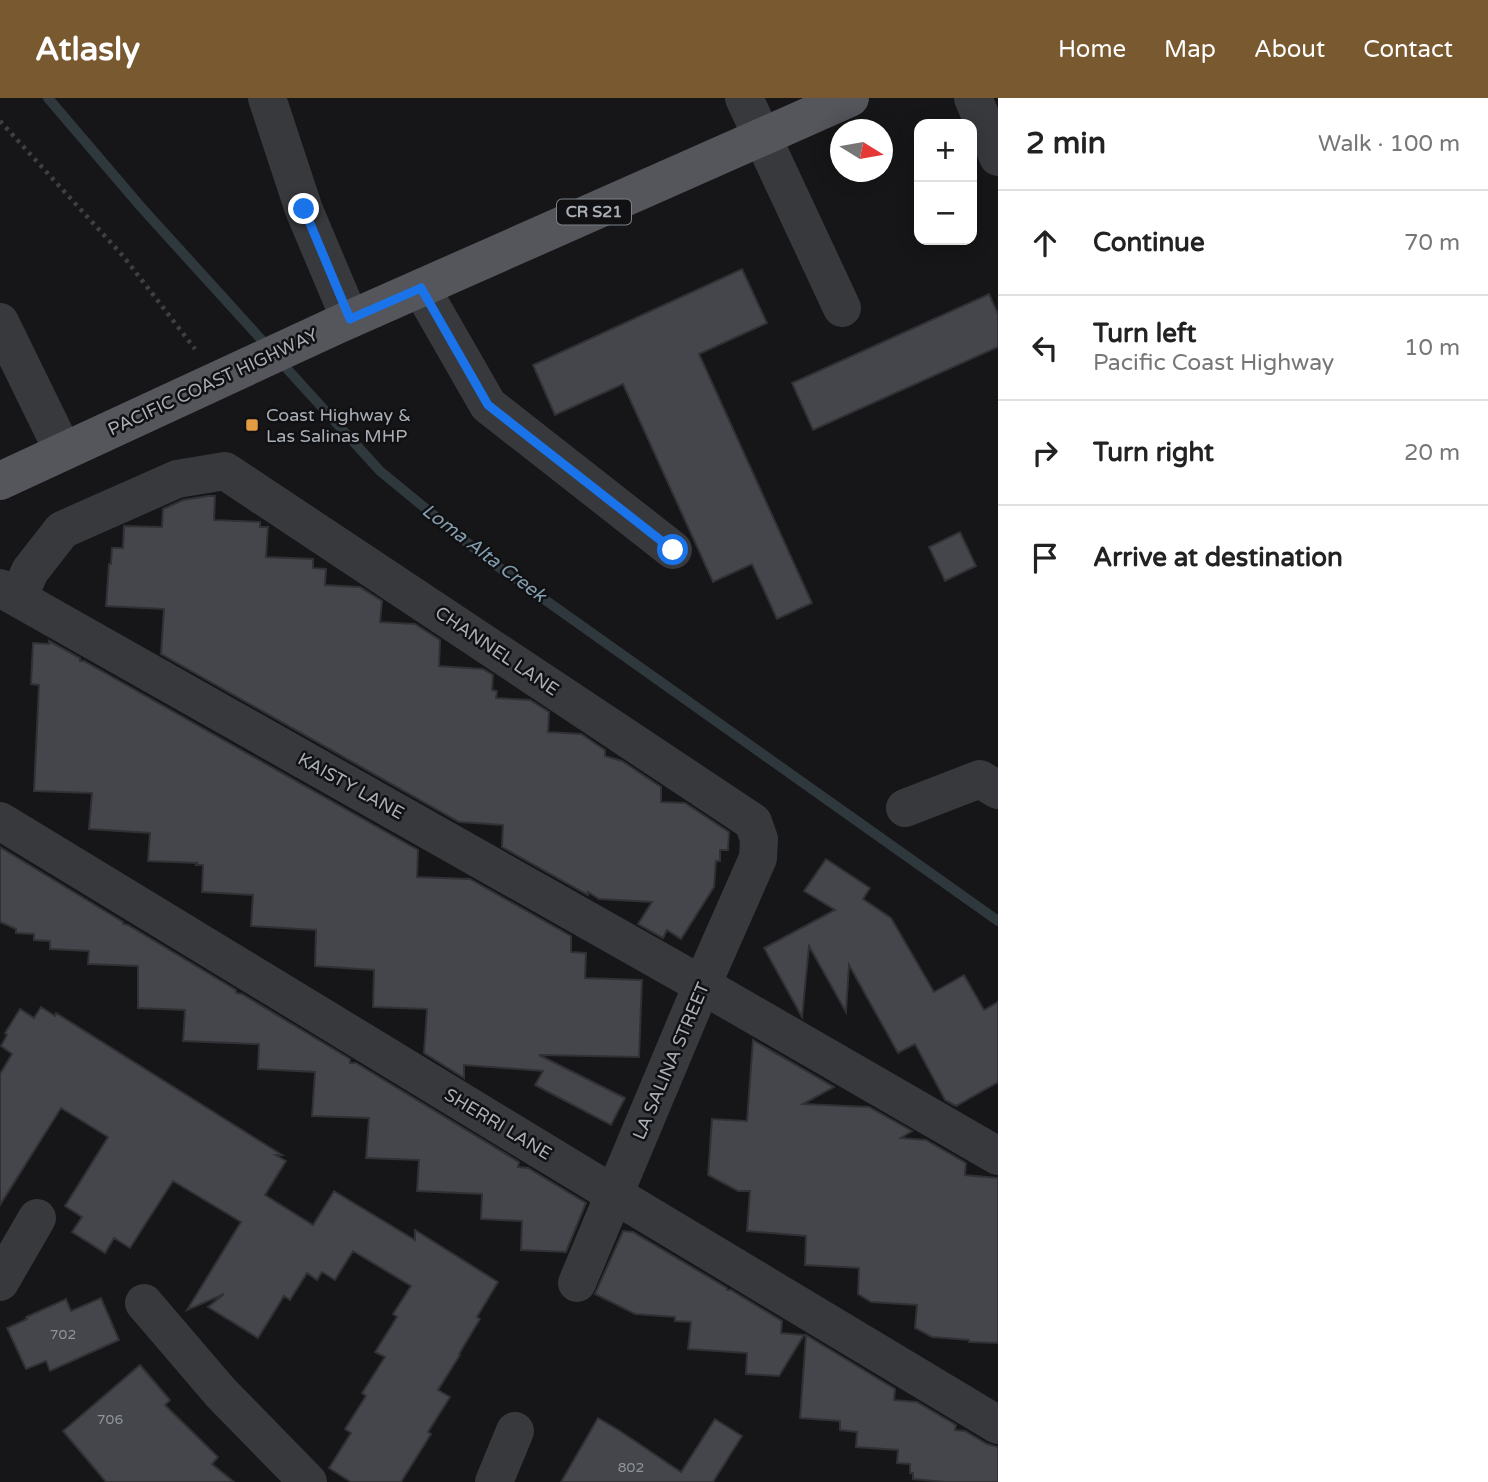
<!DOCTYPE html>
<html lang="en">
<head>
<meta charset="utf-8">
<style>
	:root { --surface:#fff; --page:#f2f2f2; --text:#222; --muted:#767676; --line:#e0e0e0; --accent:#795930 }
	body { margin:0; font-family:"Varela Round",sans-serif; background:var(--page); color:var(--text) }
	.controls { position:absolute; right:21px; top:21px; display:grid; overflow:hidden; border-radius:14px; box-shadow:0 4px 18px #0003 }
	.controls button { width:63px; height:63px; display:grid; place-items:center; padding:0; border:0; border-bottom:2px solid var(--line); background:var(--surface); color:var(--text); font:35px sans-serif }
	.compass { position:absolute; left:830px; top:21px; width:63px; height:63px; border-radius:50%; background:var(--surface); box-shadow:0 4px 18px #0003; rotate:101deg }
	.stop { position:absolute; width:21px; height:21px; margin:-16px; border:5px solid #1a73e8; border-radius:50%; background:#fff }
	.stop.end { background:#1a73e8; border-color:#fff; box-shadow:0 2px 7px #0008 }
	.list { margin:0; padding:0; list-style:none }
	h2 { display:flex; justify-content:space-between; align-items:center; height:91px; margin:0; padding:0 28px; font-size:30px }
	h2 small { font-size:23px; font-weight:400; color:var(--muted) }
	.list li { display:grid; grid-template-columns:46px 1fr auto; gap:21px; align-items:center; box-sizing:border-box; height:105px; padding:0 28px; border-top:2px solid var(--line) }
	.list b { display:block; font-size:26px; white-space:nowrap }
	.list p { margin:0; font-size:23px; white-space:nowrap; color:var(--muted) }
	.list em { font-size:23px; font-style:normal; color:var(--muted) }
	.icon { flex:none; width:38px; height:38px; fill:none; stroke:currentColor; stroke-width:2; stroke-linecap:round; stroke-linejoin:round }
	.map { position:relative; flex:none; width:998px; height:1384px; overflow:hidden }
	header { display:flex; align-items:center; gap:42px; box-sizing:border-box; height:98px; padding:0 35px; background:var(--accent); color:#fff }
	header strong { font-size:33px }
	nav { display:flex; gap:38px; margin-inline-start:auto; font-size:24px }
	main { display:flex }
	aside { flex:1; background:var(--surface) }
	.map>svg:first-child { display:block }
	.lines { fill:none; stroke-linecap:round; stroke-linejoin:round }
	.stream { stroke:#2f383d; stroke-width:10 }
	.building { fill:#45464b; stroke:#303134; stroke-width:2 }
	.path { stroke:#3d4043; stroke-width:4.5; stroke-dasharray:3.5 5; stroke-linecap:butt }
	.minor { stroke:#37393c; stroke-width:38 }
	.major { stroke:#54565b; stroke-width:38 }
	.route { stroke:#1a73e8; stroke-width:9 }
	.poi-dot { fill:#e49c42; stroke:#111113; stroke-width:2.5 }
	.labels { text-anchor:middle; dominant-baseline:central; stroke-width:5; stroke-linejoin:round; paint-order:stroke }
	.number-label { font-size:14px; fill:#90959c }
	.shield { fill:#111113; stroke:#7b8086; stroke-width:2 }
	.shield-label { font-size:16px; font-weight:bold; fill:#a9afb7 }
	.street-label { font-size:18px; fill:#a9afb7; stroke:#111113 }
	.poi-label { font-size:18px; fill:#a9afb7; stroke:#111113; text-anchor:start }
	.water-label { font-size:19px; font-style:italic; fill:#839faf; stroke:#111113 }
</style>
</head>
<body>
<header>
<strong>Atlasly</strong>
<nav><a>Home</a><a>Map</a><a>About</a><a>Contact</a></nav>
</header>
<main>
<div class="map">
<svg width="998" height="1384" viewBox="0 0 998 1384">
	<rect width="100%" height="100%" fill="#161618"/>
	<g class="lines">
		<path class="stream" d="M 48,0 L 141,109 L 269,250
			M 279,262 L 380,373 L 486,460 L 998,823"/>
	</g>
	<path class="building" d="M 742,171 L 767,225 L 699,256 L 812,505 L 777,521 L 752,466 L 713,484 L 623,286 L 555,317 L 533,267 Z
		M 989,196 L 998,216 L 998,249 L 813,332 L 792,285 Z
		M 208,398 L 215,398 L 214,422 L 260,424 L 260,429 L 268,429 L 266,459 L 313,461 L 313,470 L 326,471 L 325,487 L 360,489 L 382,503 L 380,524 L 415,526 L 440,542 L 439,568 L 483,571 L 493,577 L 492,592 L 497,593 L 496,600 L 530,602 L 549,614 L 548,634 L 581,636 L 605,652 L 605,658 L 622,663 L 661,689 L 661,704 L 685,705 L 729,734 L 728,752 L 720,752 L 720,763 L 716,763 L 714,789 L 681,841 L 667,832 L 663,840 L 638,826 L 652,804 L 599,801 L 588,794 L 588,797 L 502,749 L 503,727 L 459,724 L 161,556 L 164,511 L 106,508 L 109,466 L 111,466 L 112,450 L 123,450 L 124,428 L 162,429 L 163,411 L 183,402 Z
		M 960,434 L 976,468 L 945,483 L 929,449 Z
		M 49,543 L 80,560 L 80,563 L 84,563 L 418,752 L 417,779 L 470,781 L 571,838 L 571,854 L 586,855 L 585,880 L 642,882 L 639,959 L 539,957 L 625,1000 L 611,1027 L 535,987 L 543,973 L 464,967 L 464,980 L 424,955 L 427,911 L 373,909 L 374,872 L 315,868 L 316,832 L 251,828 L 253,797 L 202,794 L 203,767 L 196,767 L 197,765 L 148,763 L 150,735 L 89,731 L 92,695 L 34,693 L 39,587 L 31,586 L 33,545 L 49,546 Z
		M 0,749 L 123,824 L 123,826 L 128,827 L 236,892 L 236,895 L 242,896 L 350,961 L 350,965 L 356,965 L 519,1064 L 518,1069 L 528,1070 L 586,1105 L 566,1154 L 521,1152 L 522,1123 L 481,1121 L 482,1096 L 417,1093 L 419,1062 L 366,1060 L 369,1020 L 312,1018 L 315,974 L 258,971 L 259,946 L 183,943 L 185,912 L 138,910 L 138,868 L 88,866 L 89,853 L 50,851 L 50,843 L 34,842 L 34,836 L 16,835 L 16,831 L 0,824 Z
		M 826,761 L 870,790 L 863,801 L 891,820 L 934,894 L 964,877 L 984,912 L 998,904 L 998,984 L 956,1008 L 945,1002 L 915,946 L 898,955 L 849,867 L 846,914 L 809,848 L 802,919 L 764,850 L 835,812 L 804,793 Z
		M 41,909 L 55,918 L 56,915 L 282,1057 L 276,1057 L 286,1063 L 265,1097 L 313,1127 L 334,1093 L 415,1142 L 415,1132 L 498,1184 L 477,1219 L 480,1221 L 459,1256 L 460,1257 L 438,1292 L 450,1299 L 428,1334 L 431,1336 L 401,1384 L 351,1384 L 329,1370 L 351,1335 L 345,1331 L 366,1298 L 362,1295 L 385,1259 L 375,1254 L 397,1219 L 393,1216 L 411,1188 L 353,1153 L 335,1182 L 322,1174 L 317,1182 L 307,1175 L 290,1202 L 284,1198 L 258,1240 L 208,1209 L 224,1196 L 187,1212 L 241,1124 L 173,1083 L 130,1150 L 114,1140 L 105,1155 L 72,1134 L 82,1119 L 65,1108 L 108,1039 L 61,1010 L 0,1107 L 0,976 L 12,956 L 1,948 L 7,937 L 5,935 L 20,911 L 34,920 Z
		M 753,942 L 834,989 L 803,1006 L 869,1009 L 912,1033 L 901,1040 L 926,1042 L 966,1065 L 965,1077 L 998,1080 L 998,1245 L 969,1244 L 969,1242 L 932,1239 L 915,1230 L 917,1207 L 871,1204 L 858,1196 L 859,1170 L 805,1167 L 806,1138 L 747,1133 L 750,1093 L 738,1093 L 708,1077 L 712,1021 L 747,1023 Z
		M 623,1133 L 633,1134 L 727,1190 L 727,1192 L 731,1192 L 782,1223 L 781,1235 L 804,1237 L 779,1278 L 746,1276 L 747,1255 L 688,1251 L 691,1224 L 675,1223 L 675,1219 L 635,1216 L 595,1196 Z
		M 101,1200 L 119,1242 L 50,1273 L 46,1263 L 26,1271 L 7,1230 L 27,1221 L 26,1219 L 66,1201 L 71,1213 Z
		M 806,1237 L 895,1291 L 894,1302 L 917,1304 L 956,1327 L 955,1332 L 965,1333 L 987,1346 L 998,1349 L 998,1384 L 946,1384 L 913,1381 L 913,1375 L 910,1375 L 910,1366 L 897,1365 L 898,1352 L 856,1349 L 857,1334 L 840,1332 L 840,1323 L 800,1320 Z
		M 140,1267 L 170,1302 L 165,1307 L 218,1359 L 212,1366 L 234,1384 L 106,1384 L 63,1333 Z
		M 598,1320 L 620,1333 L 681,1374 L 715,1321 L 742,1338 L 713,1384 L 561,1384 Z"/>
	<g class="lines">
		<path class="path" d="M 0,23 L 124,159 L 195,251"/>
		<path class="minor" d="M 267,0 L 304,112 L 350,221
			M 744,0 L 842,210
			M 973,0 L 998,59
			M 421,190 L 488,307 L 673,452
			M 0,224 L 63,353
			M 0,490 L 702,887 L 998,1058
			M 18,500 L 30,473 L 62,432 L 177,381 L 225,373 L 753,724 L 759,741 L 758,760 L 702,887 L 577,1185
			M 905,710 L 980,681 L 998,692
			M 0,723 L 615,1097 L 998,1327
			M 0,1184 L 37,1120
			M 144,1205 L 221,1295 L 308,1384
			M 494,1384 L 515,1333"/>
		<path class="major" d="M 0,383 L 337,227 L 850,0"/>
	</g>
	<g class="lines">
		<path class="route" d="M 304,111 L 350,221 L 421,190 L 488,307 L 673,452"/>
	</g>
	<rect class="poi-dot" x="245" y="320" width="14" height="14" rx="3.5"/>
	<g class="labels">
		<g class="number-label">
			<text x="63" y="1236">702</text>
			<text x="110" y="1321">706</text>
			<text x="631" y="1369">802</text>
		</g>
		<rect class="shield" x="557" y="101.5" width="74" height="25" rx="5"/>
		<g class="shield-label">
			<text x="594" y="114">CR S21</text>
		</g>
		<g class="street-label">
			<text transform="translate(213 284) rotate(-25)">PACIFIC COAST HIGHWAY</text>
			<text transform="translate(497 553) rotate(34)">CHANNEL LANE</text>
			<text transform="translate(351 688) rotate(29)">KAISTY LANE</text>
			<text transform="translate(671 963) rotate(-67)">LA SALINA STREET</text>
			<text transform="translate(498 1026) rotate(31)">SHERRI LANE</text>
		</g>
		<g class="poi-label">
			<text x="266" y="317">Coast Highway &amp;<tspan x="266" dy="21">Las Salinas MHP</tspan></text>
		</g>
		<g class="water-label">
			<text transform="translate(484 455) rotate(37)">Loma Alta Creek</text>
		</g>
	</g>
</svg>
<div class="controls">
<button>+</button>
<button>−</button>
</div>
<svg class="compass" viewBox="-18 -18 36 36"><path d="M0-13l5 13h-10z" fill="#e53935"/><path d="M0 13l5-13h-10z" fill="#767676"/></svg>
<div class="stop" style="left:673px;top:452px"></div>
<div class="stop end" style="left:304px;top:111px"></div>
</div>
<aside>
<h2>2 min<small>Walk · 100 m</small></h2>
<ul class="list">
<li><svg class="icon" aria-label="ahead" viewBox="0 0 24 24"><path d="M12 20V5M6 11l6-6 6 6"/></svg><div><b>Continue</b></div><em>70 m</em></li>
<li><svg class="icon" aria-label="left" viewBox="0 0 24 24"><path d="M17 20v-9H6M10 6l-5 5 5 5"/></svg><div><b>Turn left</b><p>Pacific Coast Highway</p></div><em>10 m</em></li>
<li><svg class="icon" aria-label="right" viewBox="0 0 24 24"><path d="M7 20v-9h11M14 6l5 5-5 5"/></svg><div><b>Turn right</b></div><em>20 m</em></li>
<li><svg class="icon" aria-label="arrive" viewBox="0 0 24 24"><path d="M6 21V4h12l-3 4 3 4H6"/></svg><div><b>Arrive at destination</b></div></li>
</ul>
</aside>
</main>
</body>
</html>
